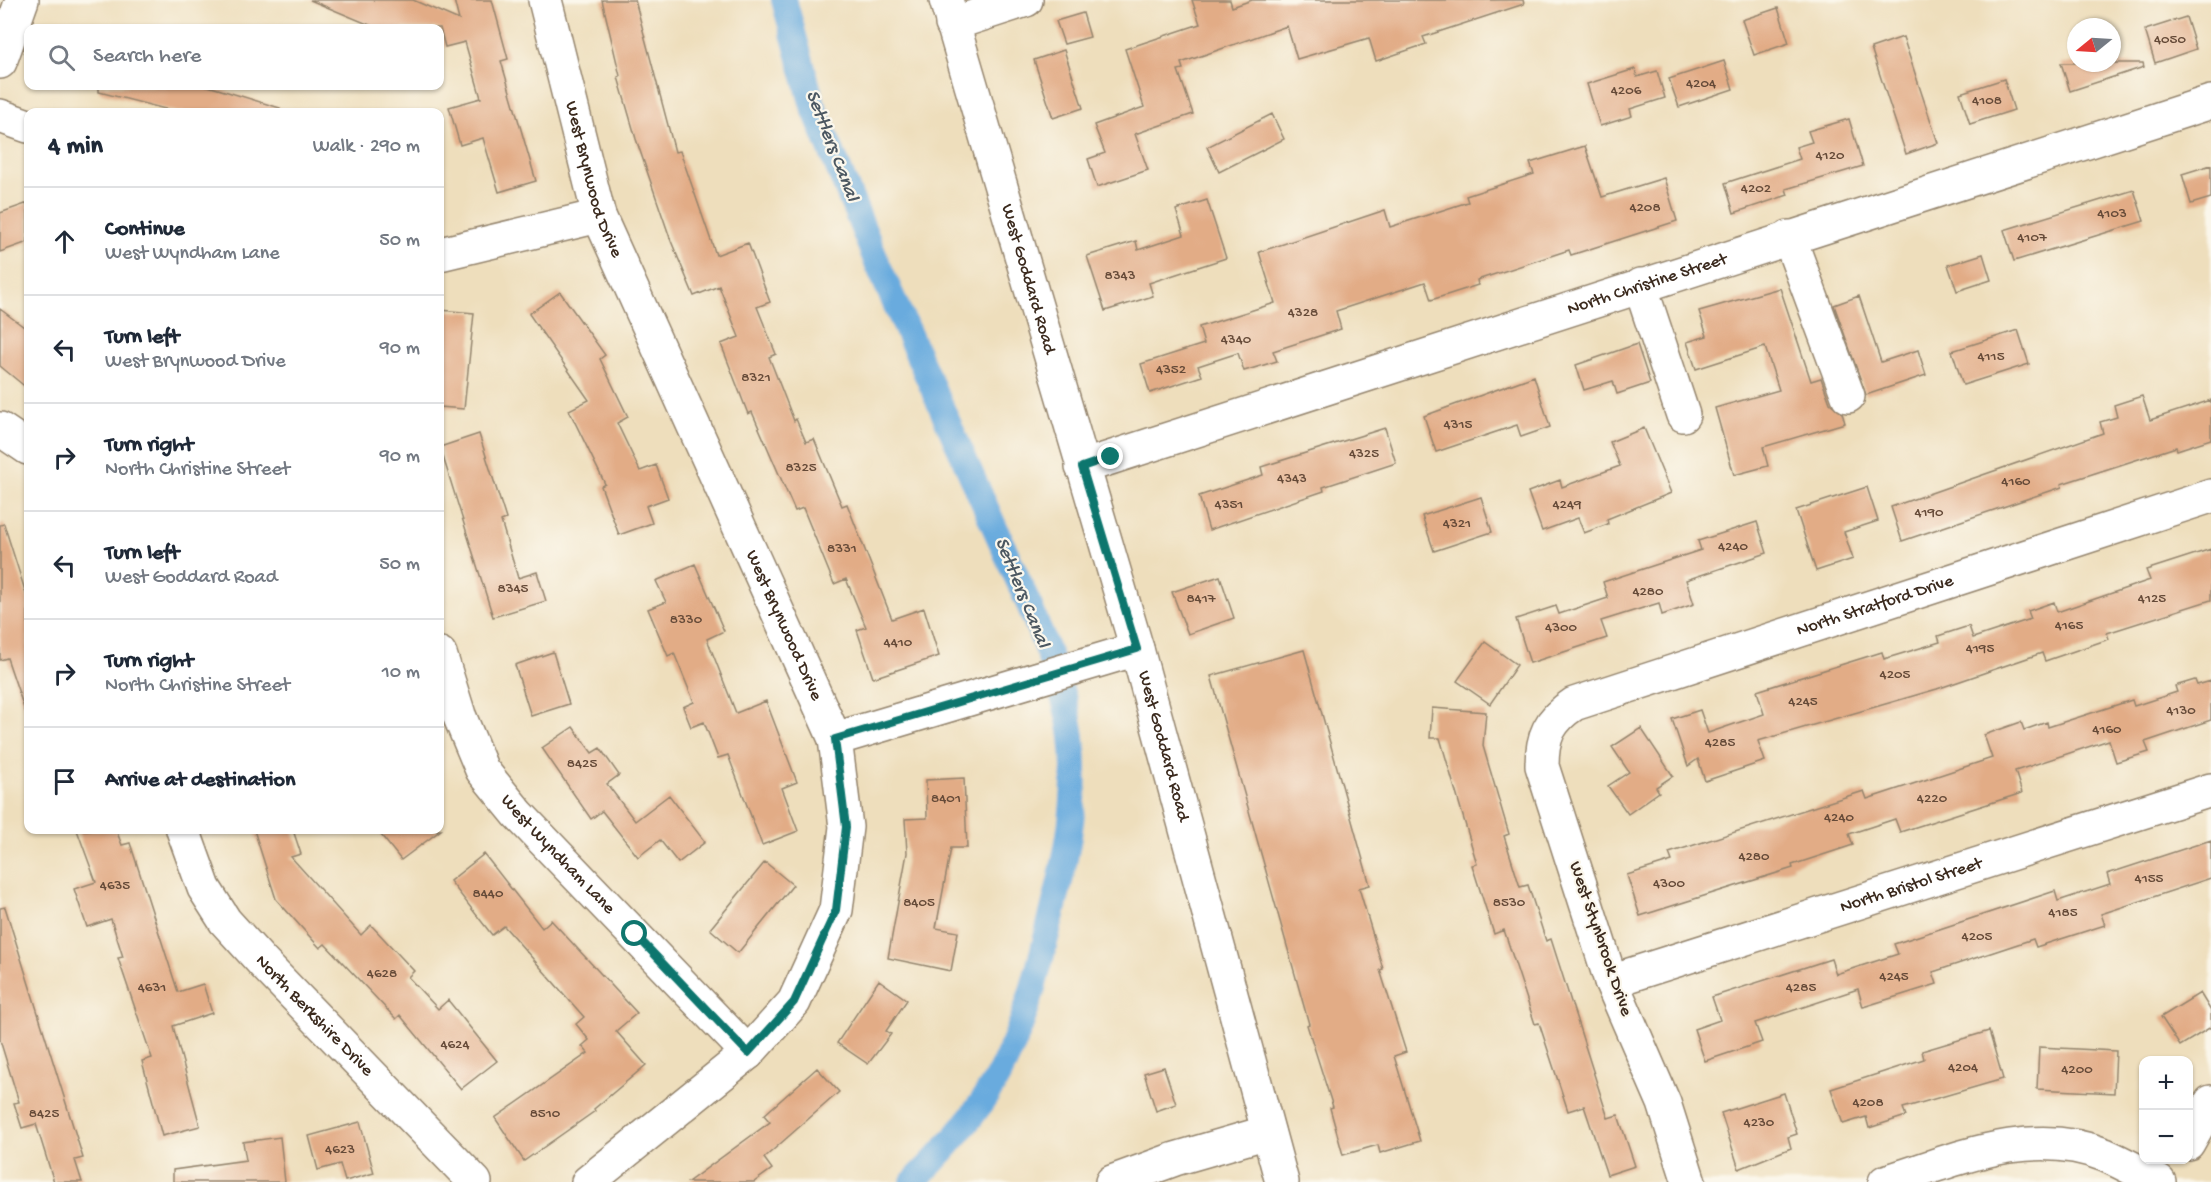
<!DOCTYPE html>
<html lang="en">
<head>
<meta charset="utf-8">
<style>
	:root { --surface:#fff; --page:#f6f6f7; --text:#1f2937; --muted:#747a83; --line:#e0e1e3 }
	body { margin:0; font-family:"Gochi Hand",sans-serif; background:var(--page); color:var(--text) }
	.controls { position:absolute; right:18px; bottom:18px; display:grid; overflow:hidden; border-radius:12px; box-shadow:0 2px 4px #0004 }
	.controls button { width:54px; height:54px; display:grid; place-items:center; padding:0; border:0; border-bottom:2px solid var(--line); background:var(--surface); color:var(--text); font:30px sans-serif }
	.compass { position:absolute; left:2067px; top:18px; width:54px; height:54px; border-radius:50%; background:var(--surface); box-shadow:0 2px 4px #0004; rotate:252deg }
	.stop { position:absolute; width:18px; height:18px; margin:-14px; border:4px solid #0f766e; border-radius:50%; background:#fff }
	.stop.end { background:#0f766e; border-color:#fff; box-shadow:0 2px 6px #0008 }
	.list { margin:0; padding:0; list-style:none }
	h2 { display:flex; justify-content:space-between; align-items:center; height:78px; margin:0; padding:0 24px; font-size:26px }
	h2 small { font-size:20px; font-weight:400; color:var(--muted) }
	.list li { display:grid; grid-template-columns:39px 1fr auto; gap:18px; align-items:center; box-sizing:border-box; height:108px; padding:0 24px; border-top:2px solid var(--line) }
	.list b { display:block; font-size:22px; white-space:nowrap }
	.list p { margin:0; font-size:20px; white-space:nowrap; color:var(--muted) }
	.list em { font-size:20px; font-style:normal; color:var(--muted) }
	.icon { flex:none; width:33px; height:33px; fill:none; stroke:currentColor; stroke-width:2; stroke-linecap:round; stroke-linejoin:round }
	.map { position:relative; flex:none; width:2211px; height:1182px; overflow:hidden }
	.search { position:absolute; background:var(--surface); box-shadow:0 2px 4px #0004; left:24px; top:24px; width:420px; height:66px; display:flex; align-items:center; gap:15px; box-sizing:border-box; padding:0 21px; border-radius:12px; color:var(--muted); font-size:22px }
	.panel { position:absolute; background:var(--surface); box-shadow:0 2px 4px #0004; left:24px; top:108px; width:420px; height:726px; border-radius:12px }
	.map>svg:first-child { display:block }
	.lines { fill:none; stroke-linecap:round; stroke-linejoin:round }
	.canal { stroke:#69abde; stroke-width:26 }
	.building { fill:#e2ac86 }
	.minor-casing { stroke:#94846d; stroke-width:36 }
	.minor { stroke:#fff; stroke-width:33 }
	.route { stroke:#0f766e; stroke-width:8 }
	.labels { text-anchor:middle; dominant-baseline:central; stroke-width:4.5; stroke-linejoin:round; paint-order:stroke }
	.number-label { font-size:15px; fill:#654a38 }
	.street-label { font-size:18px; fill:#3b2a1e; stroke:#fbf7ec }
	.water-label { font-size:20px; font-style:italic; fill:#4b5761; stroke:#fbf7ec }
</style>
</head>
<body>
<div class="map">
<svg width="2211" height="1182" viewBox="0 0 2211 1182">
	<rect width="100%" height="100%" fill="#fbf7ec"/>
	<filter id="ink" filterUnits="userSpaceOnUse"><feTurbulence type="fractalNoise" baseFrequency=".0167" numOctaves="2"/><feDisplacementMap in="SourceGraphic" scale="12" xChannelSelector="R" yChannelSelector="G"/><feConvolveMatrix kernelMatrix="1 2 1 2 8 2 1 2 1" color-interpolation-filters="sRGB"/></filter>
	<filter id="wash" filterUnits="userSpaceOnUse"><feTurbulence type="fractalNoise" baseFrequency=".008" numOctaves="4" result="noise"/><feDisplacementMap in="SourceGraphic" scale="24" xChannelSelector="R" yChannelSelector="G"/><feGaussianBlur stdDeviation="1.35" result="paint"/><feColorMatrix in="noise" values="0 0 0 0 0 0 0 0 0 0 0 0 0 0 0 0 0 1.4 0 .05"/><feComposite in="paint" operator="in"/></filter>
	<g filter="url(#wash)">
		<rect width="100%" height="100%" fill="#eedebc"/>
		<g class="lines">
			<path class="canal" d="M 784,0 L 813,106 L 878,265 L 1030,607 C 1045,645 1067,697 1072,737 C 1080,805 1064,869 1047,934 C 1037,975 1026,1017 1008,1056 C 987,1103 950,1146 913,1182"/>
		</g>
		<g id="blocks">
			<path class="building" d="M 310,0 L 413,0 L 459,20 L 454,0 L 492,0 L 508,59 L 501,61 L 536,181 L 499,192 L 483,138 L 460,145 L 449,107 L 481,98 L 465,42 L 445,47 L 440,28 L 377,28 Z
				M 602,0 L 635,0 L 675,152 L 680,151 L 716,255 L 748,243 L 770,302 L 757,307 L 776,354 L 769,357 L 794,421 L 796,419 L 806,442 L 814,439 L 842,506 L 847,504 L 892,619 L 924,608 L 939,656 L 873,678 L 857,630 L 866,627 L 846,579 L 834,584 L 803,508 L 795,511 L 752,412 L 748,414 L 721,344 L 739,337 L 719,286 L 694,296 L 671,241 L 636,139 L 618,77 L 620,76 Z
				M 1192,0 L 1230,0 L 1232,7 L 1252,0 L 1523,0 L 1524,4 L 1423,37 L 1426,44 L 1376,61 L 1369,38 L 1297,59 L 1287,26 L 1181,63 L 1183,69 L 1178,70 L 1193,114 L 1135,134 L 1148,170 L 1097,187 L 1088,159 L 1105,153 L 1094,125 L 1144,107 L 1125,49 L 1200,24 Z
				M 1778,8 L 1789,43 L 1754,55 L 1742,20 Z
				M 1083,13 L 1090,37 L 1064,44 L 1056,21 Z
				M 2186,17 L 2196,49 L 2155,63 L 2145,30 Z
				M 1903,37 L 1938,143 L 1906,154 L 1871,48 Z
				M 1064,50 L 1083,108 L 1053,118 L 1034,60 Z
				M 1724,61 L 1733,89 L 1679,107 L 1669,79 Z
				M 2061,63 L 2143,63 L 2144,67 L 2070,91 Z
				M 1635,69 L 1637,77 L 1657,71 L 1665,98 L 1630,109 L 1632,116 L 1600,126 L 1587,84 Z
				M 2004,79 L 2014,110 L 1970,124 L 1960,93 Z
				M 99,86 L 208,86 L 280,108 L 279,112 L 177,112 L 99,92 Z
				M 1272,114 L 1284,139 L 1219,172 L 1207,147 Z
				M 1849,119 L 1863,166 L 1786,189 L 1788,195 L 1734,213 L 1725,183 L 1800,159 L 1796,147 L 1812,142 L 1808,131 Z
				M 1585,146 L 1602,197 L 1664,178 L 1677,221 L 1571,255 L 1569,250 L 1477,280 L 1478,285 L 1431,300 L 1425,282 L 1336,311 L 1341,329 L 1273,351 L 1277,361 L 1244,371 L 1238,353 L 1198,366 L 1202,376 L 1150,393 L 1141,364 L 1204,344 L 1199,327 L 1275,303 L 1259,252 L 1385,210 L 1390,227 L 1468,202 L 1466,196 L 1534,174 L 1530,163 Z
				M 2211,165 L 2211,198 L 2191,204 L 2182,174 Z
				M 2134,190 L 2144,221 L 2014,261 L 2004,230 Z
				M 1207,200 L 1226,258 L 1149,283 L 1153,296 L 1105,311 L 1087,256 L 1136,241 L 1138,250 L 1184,235 L 1176,210 Z
				M 28,203 L 28,242 L 0,252 L 0,213 Z
				M 1983,254 L 1991,280 L 1957,291 L 1948,265 Z
				M 1780,288 L 1811,381 L 1821,378 L 1830,403 L 1842,413 L 1845,423 L 1763,447 L 1768,466 L 1734,475 L 1715,408 L 1779,390 L 1765,347 L 1696,369 L 1687,342 L 1707,336 L 1699,311 Z
				M 560,292 L 605,355 L 600,359 L 628,417 L 617,423 L 640,471 L 656,465 L 668,498 L 646,506 L 652,523 L 619,535 L 601,486 L 605,484 L 569,410 L 589,400 L 529,314 Z
				M 1859,296 L 1881,362 L 1918,350 L 1926,375 L 1866,395 L 1834,305 Z
				M 0,309 L 28,330 L 28,389 L 0,366 Z
				M 440,310 L 474,313 L 464,409 L 440,407 Z
				M 2018,330 L 2029,364 L 1963,385 L 1952,351 Z
				M 1637,344 L 1650,383 L 1617,394 L 1613,381 L 1584,390 L 1576,365 Z
				M 1534,376 L 1550,427 L 1521,437 L 1517,425 L 1436,452 L 1424,416 Z
				M 2142,396 L 2150,420 L 2211,400 L 2211,439 L 2177,450 L 2176,447 L 2061,484 L 2062,487 L 1902,541 L 1891,507 L 2103,433 L 2100,422 L 2117,417 L 2114,405 Z
				M 1385,428 L 1396,463 L 1323,487 L 1324,491 L 1209,530 L 1199,496 L 1263,475 L 1261,467 Z
				M 1644,428 L 1671,493 L 1607,519 L 1608,524 L 1584,533 L 1578,518 L 1542,531 L 1528,492 L 1560,480 L 1562,487 L 1620,466 L 1610,442 Z
				M 479,434 L 506,519 L 501,521 L 518,578 L 537,572 L 546,601 L 493,617 L 440,447 Z
				M 1867,487 L 1878,521 L 1844,532 L 1853,559 L 1816,571 L 1796,510 Z
				M 1481,497 L 1492,532 L 1434,551 L 1422,516 Z
				M 1757,522 L 1767,553 L 1686,580 L 1694,604 L 1662,615 L 1659,603 L 1601,621 L 1607,638 L 1530,663 L 1516,619 L 1556,606 L 1559,614 L 1608,598 L 1603,582 L 1701,550 L 1698,541 Z
				M 4,524 L 28,600 L 28,711 L 25,711 L 7,658 L 0,660 L 0,525 Z
				M 2211,549 L 2211,600 L 2107,633 L 2109,639 L 2045,661 L 2042,653 L 1937,689 L 1758,741 L 1765,761 L 1705,781 L 1698,759 L 1688,766 L 1672,719 L 1700,710 L 1708,733 L 1764,714 L 1757,691 L 1882,652 L 1884,659 L 1940,642 L 1938,636 L 1969,626 L 1973,638 L 2031,619 L 2028,611 L 2054,602 L 2057,612 L 2150,580 L 2146,570 Z
				M 695,564 L 724,631 L 707,639 L 736,713 L 766,701 L 797,782 L 782,788 L 798,831 L 762,845 L 728,755 L 718,758 L 704,722 L 691,727 L 683,707 L 694,702 L 674,653 L 668,656 L 648,609 L 666,602 L 656,581 Z
				M 1220,576 L 1234,618 L 1188,634 L 1172,592 Z
				M 1485,642 L 1517,665 L 1490,704 L 1457,681 Z
				M 1304,650 L 1370,885 L 1359,888 L 1383,969 L 1380,970 L 1406,1052 L 1394,1056 L 1420,1141 L 1380,1153 L 1378,1145 L 1343,1155 L 1330,1108 L 1333,1107 L 1307,1025 L 1309,1024 L 1211,676 Z
				M 553,652 L 569,704 L 531,716 L 515,665 Z
				M 2195,680 L 2197,685 L 2211,681 L 2211,720 L 2145,742 L 2149,752 L 2116,762 L 2109,740 L 2015,771 L 2022,793 L 1900,832 L 1895,819 L 1849,834 L 1853,845 L 1792,865 L 1793,868 L 1640,916 L 1627,875 L 1672,861 L 1669,853 L 1864,791 L 1867,799 L 1992,758 L 1984,735 L 2021,722 L 2024,730 L 2047,722 L 2048,727 L 2132,700 L 2134,706 L 2177,692 L 2175,686 Z
				M 1432,708 L 1486,712 L 1483,746 L 1509,834 L 1504,836 L 1520,887 L 1528,885 L 1546,941 L 1551,939 L 1608,1118 L 1618,1115 L 1635,1166 L 1607,1175 L 1584,1106 L 1568,1111 L 1539,1023 L 1535,1024 L 1504,930 L 1494,934 L 1472,865 L 1477,864 L 1440,738 L 1430,738 Z
				M 573,727 L 592,753 L 600,748 L 619,775 L 607,784 L 635,821 L 669,795 L 705,842 L 678,863 L 660,840 L 638,857 L 602,811 L 591,819 L 542,748 Z
				M 1641,728 L 1673,776 L 1656,787 L 1659,792 L 1628,814 L 1608,786 L 1629,772 L 1612,747 Z
				M 964,778 L 967,848 L 951,848 L 936,928 L 958,932 L 951,971 L 888,958 L 907,853 L 905,819 L 927,818 L 926,780 Z
				M 77,830 L 116,830 L 122,845 L 130,843 L 178,992 L 203,984 L 212,1013 L 173,1026 L 200,1126 L 162,1136 L 142,1061 L 152,1058 L 118,958 L 123,957 L 111,919 L 87,927 L 74,889 L 96,882 Z
				M 254,830 L 293,830 L 301,854 L 291,857 L 361,935 L 371,925 L 414,971 L 408,977 L 438,1009 L 448,1000 L 497,1061 L 461,1089 L 400,1015 L 396,1019 L 325,944 L 320,948 L 276,899 Z
				M 377,830 L 441,830 L 401,860 Z
				M 2211,840 L 2211,878 L 2101,914 L 2105,925 L 2036,947 L 2033,939 L 1933,972 L 1937,984 L 1863,1007 L 1858,989 L 1755,1023 L 1762,1042 L 1705,1061 L 1694,1029 L 1720,1020 L 1712,997 L 1831,959 L 1836,974 L 1898,954 L 1894,944 L 2055,891 L 2058,901 L 2110,884 L 2107,874 Z
				M 484,854 L 542,928 L 551,920 L 637,1013 L 616,1031 L 646,1065 L 594,1109 L 595,1111 L 524,1161 L 495,1118 L 588,1053 L 582,1046 L 589,1040 L 576,1024 L 584,1017 L 504,926 L 492,935 L 450,881 Z
				M 765,862 L 793,885 L 738,953 L 710,929 Z
				M 5,907 L 83,1158 L 75,1160 L 82,1182 L 54,1182 L 36,1124 L 22,1128 L 14,1103 L 19,1102 L 0,1040 L 0,908 Z
				M 879,980 L 907,1000 L 886,1031 L 891,1034 L 868,1064 L 837,1043 Z
				M 2200,993 L 2211,1011 L 2211,1027 L 2180,1046 L 2161,1017 Z
				M 1989,1031 L 2003,1079 L 1903,1108 L 1906,1116 L 1869,1128 L 1866,1117 L 1843,1124 L 1831,1089 L 1924,1059 L 1922,1051 Z
				M 2039,1047 L 2116,1051 L 2114,1093 L 2037,1089 Z
				M 1164,1067 L 1176,1104 L 1156,1111 L 1144,1073 Z
				M 817,1068 L 839,1092 L 764,1158 L 772,1169 L 754,1182 L 688,1182 L 770,1122 L 764,1115 Z
				M 1784,1093 L 1797,1134 L 1788,1137 L 1791,1148 L 1739,1169 L 1721,1113 Z
				M 360,1122 L 374,1173 L 345,1181 L 340,1164 L 318,1170 L 309,1136 Z
				M 280,1137 L 285,1182 L 173,1182 L 173,1170 L 246,1160 L 243,1142 Z"/>
		</g>
	</g>
	<g filter="url(#ink)">
		<use href="#blocks" fill-opacity="0" stroke="#94846d" stroke-width="1.5"/>
		<g class="lines">
			<g class="minor-casing">
				<g id="minor">
					<path id="s1" d="M 545,0 L 599,216 L 835,739 L 846,827 L 836,910 L 794,1002 L 748,1053 L 588,1182"/>
					<path id="s2" d="M 946,0 L 1137,649 L 1282,1182"/>
					<path d="M 952,24 L 1026,0"/>
					<path d="M 0,62 L 22,0"/>
					<path d="M 0,116 L 28,126"/>
					<path d="M 1789,237 L 1848,396"/>
					<path d="M 440,254 L 599,216"/>
					<path d="M 1640,285 L 1683,415"/>
					<path d="M 0,429 L 28,448"/>
					<path id="s3" d="M 1082,467 L 2211,102"/>
					<path id="s4" d="M 440,654 L 459,715 L 482,770 L 518,814 L 748,1053"/>
					<path d="M 835,739 L 1137,649"/>
					<path id="s5" d="M 183,830 L 204,888 L 225,921 L 264,964 L 475,1182"/>
					<path id="s6" d="M 1611,981 L 2211,790"/>
					<path d="M 2188,1143 L 2211,1102"/>
					<path d="M 1112,1182 L 1175,1159 L 1268,1132"/>
					<path id="s7" d="M 1689,1182 L 1664,1103 L 1611,981 L 1542,766 C 1542,737 1549,720 1574,704 L 2211,496"/>
					<path d="M 1885,1182 C 1955,1160 2031,1125 2105,1155 C 2123,1163 2141,1173 2159,1182"/>
				</g>
			</g>
			<use href="#minor" class="minor"/>
		</g>
	</g>
	<g class="lines" filter="url(#ink)">
		<path class="route" d="M 635,934 L 748,1053 L 794,1002 L 836,910 L 846,827 L 835,739 L 1137,649 L 1082,467 L 1111,457"/>
	</g>
	<g class="labels">
		<g class="number-label">
			<text x="2170" y="40">4050</text>
			<text x="1701" y="84">4204</text>
			<text x="1626" y="91">4206</text>
			<text x="1987" y="101">4108</text>
			<text x="1830" y="156">4120</text>
			<text x="1756" y="189">4202</text>
			<text x="1645" y="208">4208</text>
			<text x="2112" y="214">4103</text>
			<text x="2032" y="238">4107</text>
			<text x="1120" y="276">8343</text>
			<text x="1303" y="313">4328</text>
			<text x="1236" y="340">4340</text>
			<text x="1991" y="357">4115</text>
			<text x="1171" y="370">4352</text>
			<text x="756" y="378">8321</text>
			<text x="1458" y="425">4315</text>
			<text x="1364" y="454">4325</text>
			<text x="801" y="468">8325</text>
			<text x="1292" y="479">4343</text>
			<text x="2016" y="482">4160</text>
			<text x="1229" y="505">4351</text>
			<text x="1567" y="505">4249</text>
			<text x="1929" y="513">4190</text>
			<text x="1457" y="524">4321</text>
			<text x="1733" y="547">4240</text>
			<text x="842" y="549">8331</text>
			<text x="513" y="589">8345</text>
			<text x="1648" y="592">4280</text>
			<text x="1201" y="599">8417</text>
			<text x="2152" y="599">4125</text>
			<text x="686" y="620">8330</text>
			<text x="2069" y="626">4165</text>
			<text x="1561" y="628">4300</text>
			<text x="898" y="643">4410</text>
			<text x="1980" y="649">4195</text>
			<text x="1895" y="675">4205</text>
			<text x="1803" y="702">4245</text>
			<text x="2181" y="711">4130</text>
			<text x="2107" y="730">4160</text>
			<text x="1720" y="743">4285</text>
			<text x="582" y="764">8425</text>
			<text x="946" y="799">8401</text>
			<text x="1932" y="799">4220</text>
			<text x="1839" y="818">4240</text>
			<text x="1754" y="857">4280</text>
			<text x="2149" y="879">4155</text>
			<text x="1669" y="884">4300</text>
			<text x="115" y="886">4635</text>
			<text x="488" y="894">8440</text>
			<text x="919" y="903">8405</text>
			<text x="1509" y="903">8530</text>
			<text x="2063" y="913">4185</text>
			<text x="1977" y="937">4205</text>
			<text x="382" y="974">4628</text>
			<text x="1894" y="977">4245</text>
			<text x="152" y="988">4631</text>
			<text x="1801" y="988">4285</text>
			<text x="455" y="1045">4624</text>
			<text x="1963" y="1068">4204</text>
			<text x="2077" y="1070">4200</text>
			<text x="1868" y="1103">4208</text>
			<text x="44" y="1114">8425</text>
			<text x="545" y="1114">8510</text>
			<text x="1759" y="1123">4230</text>
			<text x="340" y="1150">4623</text>
		</g>
		<g class="street-label">
			<text stroke="none"><textPath href="#s1" startOffset="186">West Brynwood Drive</textPath></text>
			<text stroke="none"><textPath href="#s2" startOffset="291">West Goddard Road</textPath></text>
			<text stroke="none"><textPath href="#s3" startOffset="594">North Christine Street</textPath></text>
			<text stroke="none"><textPath href="#s7" startOffset="832">North Stratford Drive</textPath></text>
			<text stroke="none"><textPath href="#s1" startOffset="672">West Brynwood Drive</textPath></text>
			<text stroke="none"><textPath href="#s2" startOffset="777">West Goddard Road</textPath></text>
			<text stroke="none"><textPath href="#s4" startOffset="237">West Wyndham Lane</textPath></text>
			<text stroke="none"><textPath href="#s6" startOffset="315">North Bristol Street</textPath></text>
			<text transform="translate(1600 939) rotate(71)">West Stynbrook Drive</text>
			<text stroke="none"><textPath href="#s5" startOffset="231">North Berkshire Drive</textPath></text>
		</g>
		<g class="water-label">
			<text transform="translate(831 146) rotate(69)">Settlers Canal</text>
			<text transform="translate(1021 593) rotate(68)">Settlers Canal</text>
		</g>
	</g>
</svg>
<div class="controls">
<button>+</button>
<button>−</button>
</div>
<svg class="compass" viewBox="-18 -18 36 36"><path d="M0-13l5 13h-10z" fill="#e53935"/><path d="M0 13l5-13h-10z" fill="#747a83"/></svg>
<div class="stop" style="left:635px;top:934px"></div>
<div class="stop end" style="left:1111px;top:457px"></div>
<div class="search"><svg class="icon" aria-label="search" viewBox="0 0 24 24"><circle cx="10" cy="10" r="6"/><path d="M15 15l6 6"/></svg>Search here</div>
<section class="panel">
<h2>4 min<small>Walk · 290 m</small></h2>
<ul class="list">
<li><svg class="icon" aria-label="ahead" viewBox="0 0 24 24"><path d="M12 20V5M6 11l6-6 6 6"/></svg><div><b>Continue</b><p>West Wyndham Lane</p></div><em>50 m</em></li>
<li><svg class="icon" aria-label="left" viewBox="0 0 24 24"><path d="M17 20v-9H6M10 6l-5 5 5 5"/></svg><div><b>Turn left</b><p>West Brynwood Drive</p></div><em>90 m</em></li>
<li><svg class="icon" aria-label="right" viewBox="0 0 24 24"><path d="M7 20v-9h11M14 6l5 5-5 5"/></svg><div><b>Turn right</b><p>North Christine Street</p></div><em>90 m</em></li>
<li><svg class="icon" aria-label="left" viewBox="0 0 24 24"><path d="M17 20v-9H6M10 6l-5 5 5 5"/></svg><div><b>Turn left</b><p>West Goddard Road</p></div><em>50 m</em></li>
<li><svg class="icon" aria-label="right" viewBox="0 0 24 24"><path d="M7 20v-9h11M14 6l5 5-5 5"/></svg><div><b>Turn right</b><p>North Christine Street</p></div><em>10 m</em></li>
<li><svg class="icon" aria-label="arrive" viewBox="0 0 24 24"><path d="M6 21V4h12l-3 4 3 4H6"/></svg><div><b>Arrive at destination</b></div></li>
</ul>
</section>
</div>
</body>
</html>
